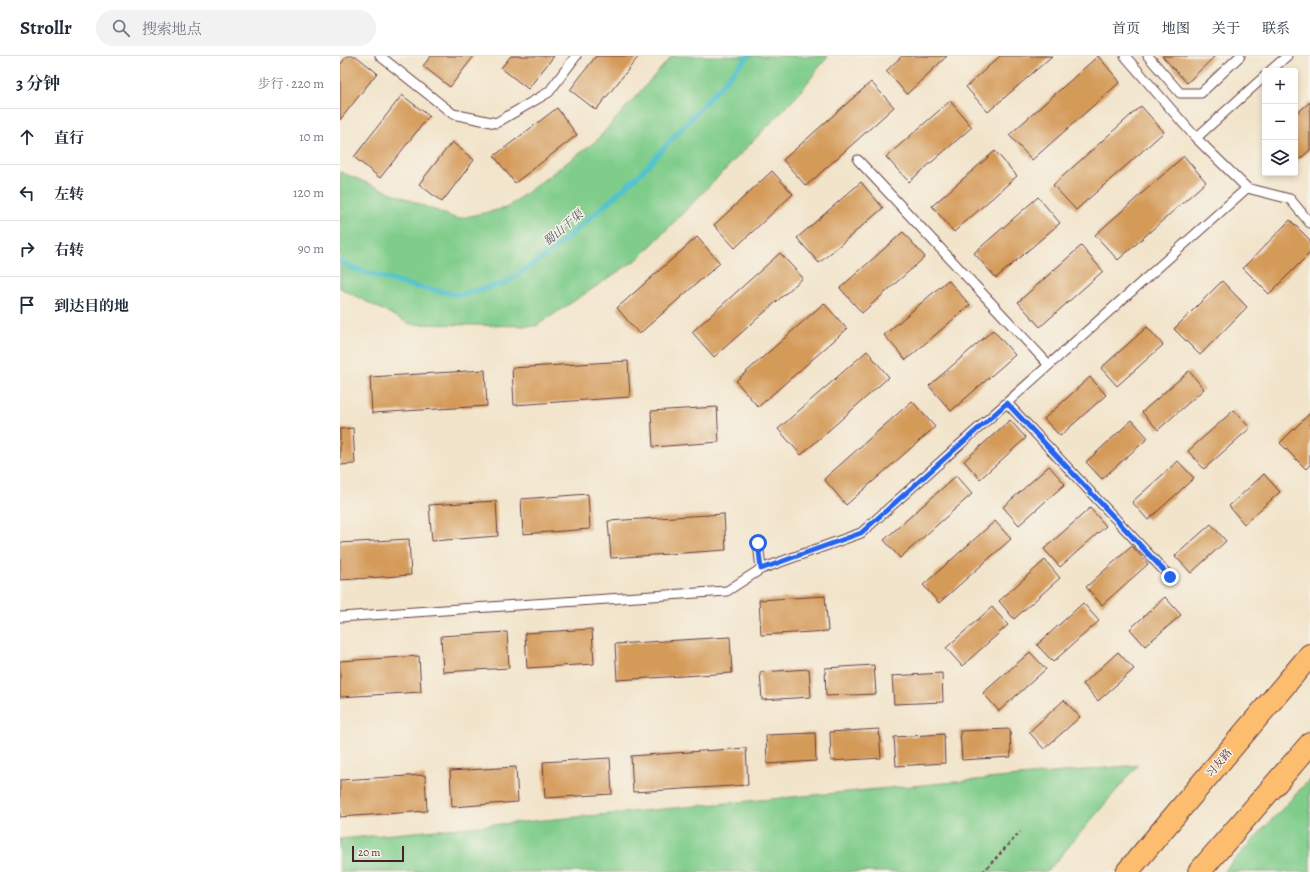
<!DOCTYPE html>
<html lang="zh">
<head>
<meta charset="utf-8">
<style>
	:root { --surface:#fff; --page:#f2f2f3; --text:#1f2937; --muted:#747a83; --line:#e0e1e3 }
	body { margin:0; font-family:Alegreya,"Noto Serif SC",serif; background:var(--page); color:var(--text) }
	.controls { position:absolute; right:12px; top:12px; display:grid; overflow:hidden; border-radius:4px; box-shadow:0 2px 6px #0003 }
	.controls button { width:36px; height:36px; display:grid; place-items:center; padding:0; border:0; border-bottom:1px solid var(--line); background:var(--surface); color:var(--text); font:20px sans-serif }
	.scale { position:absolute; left:12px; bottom:10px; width:52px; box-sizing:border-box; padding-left:4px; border:2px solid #4a1f2b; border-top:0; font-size:11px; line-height:14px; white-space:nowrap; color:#4a1f2b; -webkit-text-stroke:3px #f7f3e8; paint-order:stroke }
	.stop { position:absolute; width:12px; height:12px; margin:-9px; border:3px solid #2563eb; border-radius:50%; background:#fff }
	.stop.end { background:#2563eb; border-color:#fff; box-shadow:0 1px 4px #0008 }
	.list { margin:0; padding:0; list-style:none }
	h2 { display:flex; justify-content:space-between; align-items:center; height:52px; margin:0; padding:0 16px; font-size:17px }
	h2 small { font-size:13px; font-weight:400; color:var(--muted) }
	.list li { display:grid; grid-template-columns:26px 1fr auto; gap:12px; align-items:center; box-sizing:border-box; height:56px; padding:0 16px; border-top:1px solid var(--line) }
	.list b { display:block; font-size:15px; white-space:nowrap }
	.list em { font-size:13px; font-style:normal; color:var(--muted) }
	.icon { flex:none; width:22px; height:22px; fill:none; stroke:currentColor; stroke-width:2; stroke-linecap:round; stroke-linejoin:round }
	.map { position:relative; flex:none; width:970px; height:816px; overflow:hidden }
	header { display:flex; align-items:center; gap:24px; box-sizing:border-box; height:56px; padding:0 20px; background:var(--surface); border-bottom:1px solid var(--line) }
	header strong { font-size:19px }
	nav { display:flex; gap:22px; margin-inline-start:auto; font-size:14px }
	.search { width:280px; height:36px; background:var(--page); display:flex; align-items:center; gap:10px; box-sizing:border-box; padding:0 14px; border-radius:22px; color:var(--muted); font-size:15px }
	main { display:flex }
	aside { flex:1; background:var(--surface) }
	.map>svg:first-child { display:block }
	.green { fill:#80cd8b; stroke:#65765b }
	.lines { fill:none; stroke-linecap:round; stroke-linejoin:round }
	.stream { stroke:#55c2ce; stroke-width:5 }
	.building { fill:#d49a58 }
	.service-casing { stroke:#633d43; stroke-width:11 }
	.primary-casing { stroke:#633d43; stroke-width:24 }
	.path { stroke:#633d43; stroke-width:2.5; stroke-dasharray:3 3; stroke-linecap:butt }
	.service { stroke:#fff; stroke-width:9 }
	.primary { stroke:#fcbd6e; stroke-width:22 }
	.route { stroke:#2563eb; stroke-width:5 }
	.labels { text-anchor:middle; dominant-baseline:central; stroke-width:3; stroke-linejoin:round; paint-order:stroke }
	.street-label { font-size:11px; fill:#4a1f2b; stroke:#f7f3e8 }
	.water-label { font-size:12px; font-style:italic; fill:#4e5864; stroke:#f7f3e8 }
</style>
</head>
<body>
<header>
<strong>Strollr</strong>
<div class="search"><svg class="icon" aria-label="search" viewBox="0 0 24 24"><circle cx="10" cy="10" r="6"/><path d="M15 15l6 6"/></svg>搜索地点</div>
<nav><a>首页</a><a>地图</a><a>关于</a><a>联系</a></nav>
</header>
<main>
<aside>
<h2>3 分钟<small>步行 · 220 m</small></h2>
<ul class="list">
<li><svg class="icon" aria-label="ahead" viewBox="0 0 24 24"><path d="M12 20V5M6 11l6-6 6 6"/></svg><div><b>直行</b></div><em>10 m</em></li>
<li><svg class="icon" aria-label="left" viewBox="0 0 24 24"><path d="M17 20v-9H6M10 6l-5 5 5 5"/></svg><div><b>左转</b></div><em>120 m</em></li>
<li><svg class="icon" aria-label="right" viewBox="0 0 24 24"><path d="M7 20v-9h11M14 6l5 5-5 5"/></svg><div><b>右转</b></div><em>90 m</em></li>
<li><svg class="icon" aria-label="arrive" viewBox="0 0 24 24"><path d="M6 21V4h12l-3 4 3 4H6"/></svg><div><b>到达目的地</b></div></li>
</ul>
</aside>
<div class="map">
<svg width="970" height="816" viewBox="0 0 970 816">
	<rect width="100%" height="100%" fill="#f7f3e8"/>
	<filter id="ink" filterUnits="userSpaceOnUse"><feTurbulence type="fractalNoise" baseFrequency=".025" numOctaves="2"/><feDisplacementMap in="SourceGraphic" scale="8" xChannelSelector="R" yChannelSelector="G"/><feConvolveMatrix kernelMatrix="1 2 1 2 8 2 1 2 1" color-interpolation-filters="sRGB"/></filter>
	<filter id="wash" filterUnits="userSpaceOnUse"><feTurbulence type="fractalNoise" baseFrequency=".012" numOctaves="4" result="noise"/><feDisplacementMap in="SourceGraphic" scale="16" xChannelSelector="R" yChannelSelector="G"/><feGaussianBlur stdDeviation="0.9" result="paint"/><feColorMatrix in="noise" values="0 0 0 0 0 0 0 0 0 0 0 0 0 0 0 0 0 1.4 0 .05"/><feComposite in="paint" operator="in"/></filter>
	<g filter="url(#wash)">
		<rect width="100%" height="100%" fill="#f2e4cb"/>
		<path class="green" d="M 332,0 L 488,0 L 457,40 L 299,202 L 196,270 L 70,268 L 0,232 L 0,116 L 117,163 L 166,152 L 256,85 Z
			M 798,709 L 707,816 L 0,816 L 0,783 Z
			M 970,723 L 970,816 L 883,816 L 884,815 Z"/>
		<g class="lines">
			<path class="stream" d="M 0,205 L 10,211 L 63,228 L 118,239 L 166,227 L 212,195 L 299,119 L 408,0"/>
		</g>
		<g id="blocks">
			<path class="building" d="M 7,0 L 16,0 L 37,17 L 0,64 L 0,9 Z
				M 91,0 L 134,0 L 110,31 L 83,10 Z
				M 171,0 L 214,0 L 188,33 L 161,12 Z
				M 256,0 L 299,0 L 256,54 L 230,34 Z
				M 562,0 L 607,0 L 567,38 L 546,15 Z
				M 660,0 L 712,0 L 648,56 L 626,31 Z
				M 758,0 L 780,26 L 692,104 L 669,79 Z
				M 822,0 L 875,0 L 847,27 Z
				M 531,26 L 554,51 L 466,130 L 443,104 Z
				M 62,39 L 89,60 L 40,122 L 14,101 Z
				M 610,45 L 632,71 L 569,126 L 546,101 Z
				M 970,46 L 970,94 L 955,107 L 955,59 Z
				M 801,50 L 824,76 L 736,154 L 713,129 Z
				M 217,52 L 237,79 L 175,127 L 154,100 Z
				M 112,86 L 134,104 L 102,146 L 79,128 Z
				M 655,95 L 677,120 L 614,176 L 592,150 Z
				M 844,100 L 866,126 L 778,204 L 755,179 Z
				M 432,115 L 453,138 L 395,192 L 374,169 Z
				M 521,126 L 543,152 L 479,207 L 457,182 Z
				M 698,141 L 720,167 L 656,222 L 634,197 Z
				M 950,164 L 970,184 L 970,197 L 929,238 L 903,212 Z
				M 563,176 L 585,201 L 522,257 L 500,232 Z
				M 357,181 L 380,207 L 299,278 L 277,252 Z
				M 741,190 L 763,215 L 700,271 L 678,246 Z
				M 440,197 L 463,222 L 374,301 L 352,276 Z
				M 608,224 L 630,249 L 566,304 L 544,279 Z
				M 882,225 L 907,251 L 860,299 L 834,273 Z
				M 484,247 L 507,273 L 418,351 L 396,325 Z
				M 807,271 L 823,289 L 777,330 L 761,312 Z
				M 653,274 L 675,299 L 611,355 L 589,330 Z
				M 527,295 L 549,321 L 461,399 L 438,373 Z
				M 288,305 L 290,341 L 174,349 L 172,312 Z
				M 145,314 L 147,350 L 32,357 L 30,321 Z
				M 849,315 L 864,333 L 818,374 L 802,356 Z
				M 750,321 L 766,339 L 720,380 L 704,363 Z
				M 572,345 L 595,371 L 506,449 L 484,423 Z
				M 377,351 L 379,386 L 313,391 L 311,355 Z
				M 894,354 L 910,372 L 864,413 L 848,395 Z
				M 970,357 L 970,409 L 966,413 L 940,387 Z
				M 670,364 L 686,382 L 640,423 L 624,405 Z
				M 792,364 L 808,382 L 762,423 L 746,406 Z
				M 13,372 L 15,408 L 0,409 L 0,373 Z
				M 838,405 L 854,422 L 808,464 L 792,446 Z
				M 709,410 L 725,428 L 679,469 L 663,451 Z
				M 924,418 L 940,436 L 904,468 L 889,450 Z
				M 616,420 L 632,438 L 560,502 L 544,484 Z
				M 248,438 L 250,473 L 183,478 L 181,443 Z
				M 156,445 L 158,480 L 92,485 L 89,449 Z
				M 750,452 L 766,470 L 720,511 L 704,493 Z
				M 384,458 L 386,494 L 271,502 L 268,465 Z
				M 655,465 L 671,483 L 599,547 L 583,529 Z
				M 871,468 L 886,485 L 851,517 L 835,500 Z
				M 69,483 L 71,519 L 0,524 L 0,487 Z
				M 792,490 L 808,508 L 762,549 L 746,531 Z
				M 705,504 L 720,522 L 674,563 L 659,545 Z
				M 485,540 L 488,575 L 421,579 L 419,544 Z
				M 825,541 L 841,559 L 805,590 L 790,573 Z
				M 743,547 L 759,565 L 713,606 L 697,589 Z
				M 652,551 L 668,569 L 622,610 L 606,592 Z
				M 252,573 L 254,608 L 187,612 L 185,577 Z
				M 167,576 L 169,612 L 103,616 L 101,580 Z
				M 390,581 L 392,617 L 277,624 L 275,588 Z
				M 690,596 L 706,613 L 659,655 L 643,637 Z
				M 778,596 L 794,613 L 758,645 L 743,628 Z
				M 79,600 L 81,636 L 0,641 L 0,605 Z
				M 534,609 L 536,638 L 486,640 L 485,612 Z
				M 469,613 L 471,641 L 422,644 L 420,616 Z
				M 602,617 L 603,646 L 554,648 L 552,620 Z
				M 724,644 L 740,661 L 704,693 L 689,676 Z
				M 539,673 L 541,702 L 491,705 L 490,676 Z
				M 670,673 L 671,701 L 622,704 L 620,675 Z
				M 475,677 L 476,705 L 427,708 L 426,679 Z
				M 604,678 L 605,707 L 556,710 L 554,681 Z
				M 406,692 L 408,729 L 293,736 L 291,700 Z
				M 270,702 L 272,738 L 205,742 L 203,706 Z
				M 176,711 L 178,746 L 112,751 L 110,715 Z
				M 85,719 L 87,755 L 0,761 L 0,724 Z"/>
		</g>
	</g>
	<g filter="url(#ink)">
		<use href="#blocks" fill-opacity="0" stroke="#633d43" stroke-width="1"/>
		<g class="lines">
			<g class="service-casing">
				<path id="service" d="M 40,0 L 113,58 L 156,67 L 209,36 L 236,0
					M 785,0 L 856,82 L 907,132 L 950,143 L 970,167
					M 808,0 L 840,37 L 861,37 L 900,0
					M 930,15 L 947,0
					M 856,82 L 925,20
					M 518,104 L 709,309
					M 667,347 L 830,521
					M 418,487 L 421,513
					M 0,561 L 387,535 L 421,513 L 521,477 L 907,132"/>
			</g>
			<g class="primary-casing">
				<path id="primary" d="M 787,816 L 970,599
					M 859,816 L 970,688"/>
			</g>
			<path class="path" d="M 643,816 L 680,776"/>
			<use href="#service" class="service"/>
			<use href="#primary" class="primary"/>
		</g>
	</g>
	<g class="lines" filter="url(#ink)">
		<path class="route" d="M 418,487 L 421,513 L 521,477 L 667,347 L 830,521"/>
	</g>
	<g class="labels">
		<g class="street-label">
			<text transform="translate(879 707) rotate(-50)">习友路</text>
		</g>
		<g class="water-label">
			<text transform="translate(223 172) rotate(-41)">蜀山干渠</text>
		</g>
	</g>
</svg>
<div class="controls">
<button>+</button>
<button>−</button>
<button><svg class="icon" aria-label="layers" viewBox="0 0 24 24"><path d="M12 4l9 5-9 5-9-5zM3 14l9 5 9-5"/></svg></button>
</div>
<div class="scale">20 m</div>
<div class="stop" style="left:418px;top:487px"></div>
<div class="stop end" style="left:830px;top:521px"></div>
</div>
</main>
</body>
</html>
